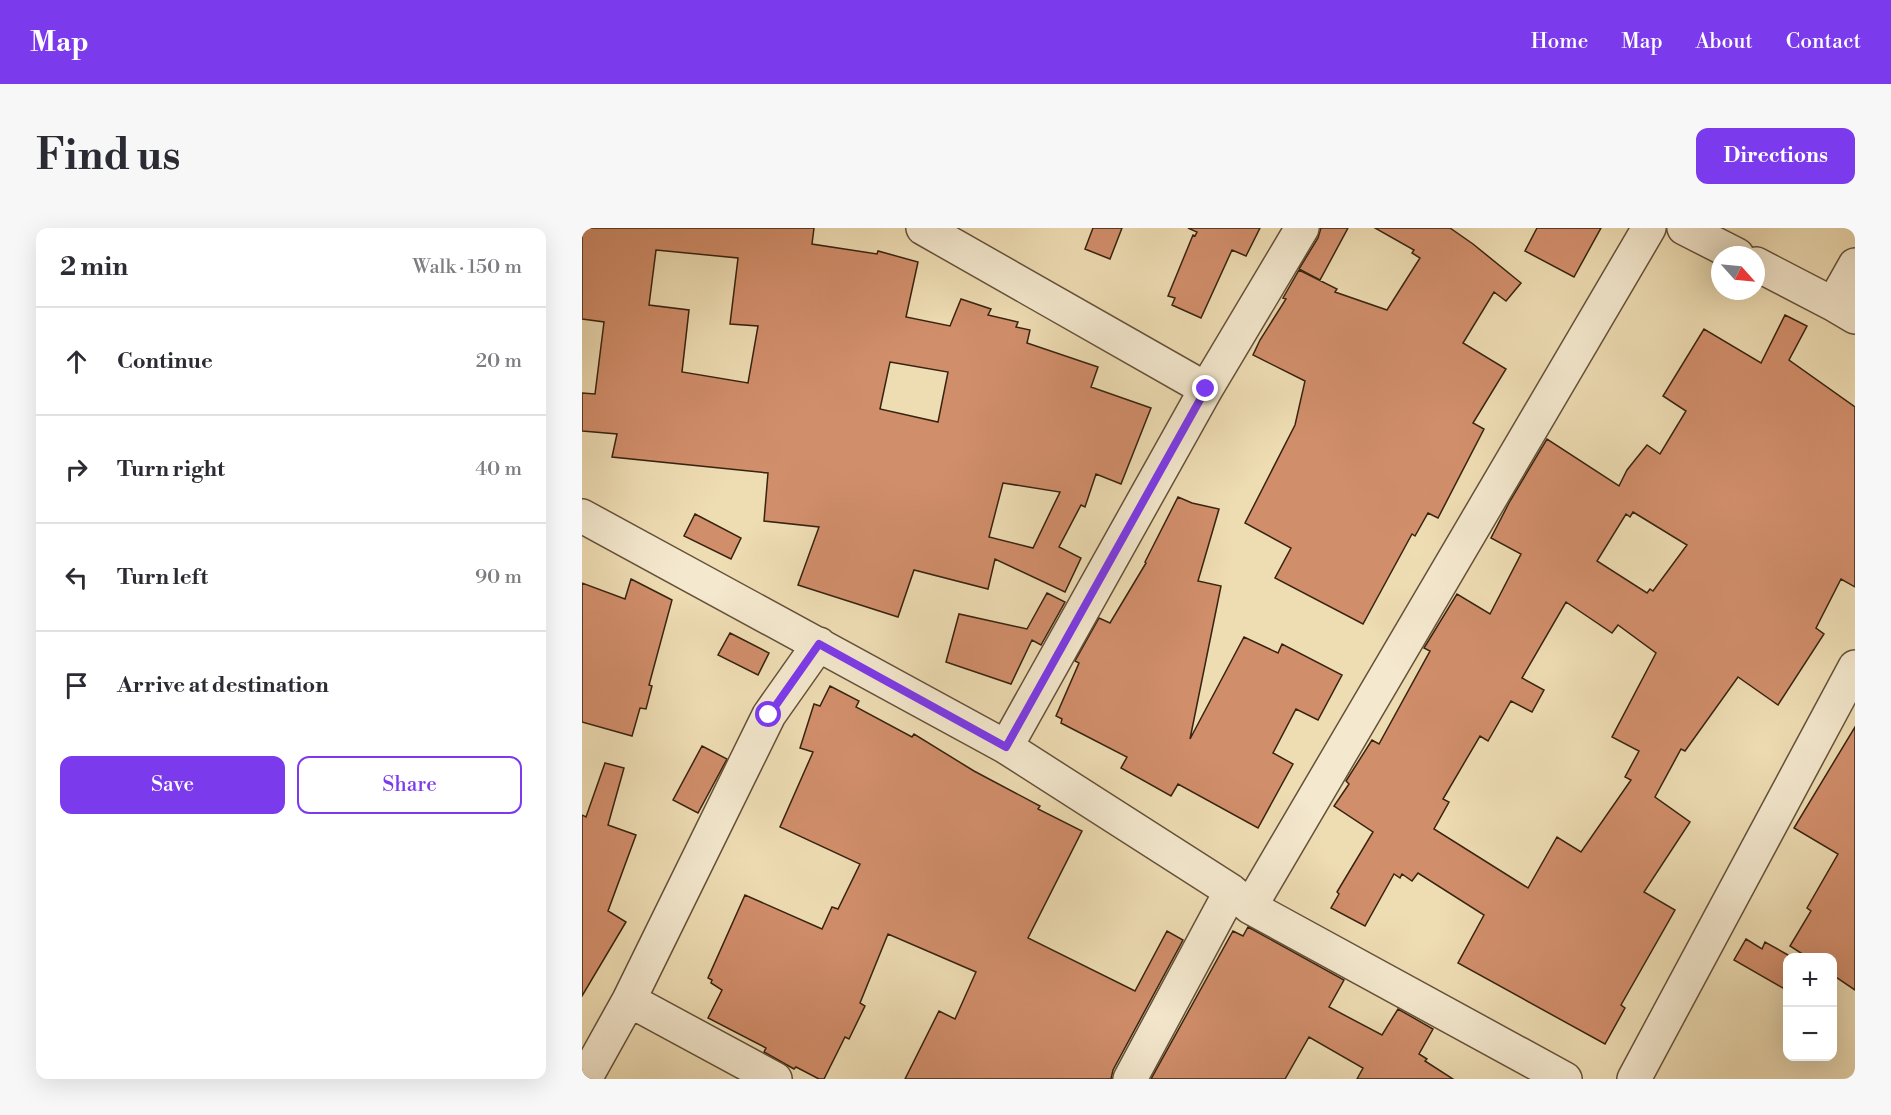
<!DOCTYPE html>
<html lang="en">
<head>
<meta charset="utf-8">
<style>
	:root { --surface:#fff; --page:#f7f7f7; --text:#2b2b33; --muted:#7c7c81; --line:#e1e1e2; --accent:#7c3aed }
	body { margin:0; font-family:"Libre Bodoni",serif; background:var(--page); color:var(--text) }
	.controls { position:absolute; right:18px; bottom:18px; display:grid; overflow:hidden; border-radius:12px; box-shadow:0 6px 24px #0002 }
	.controls button { width:54px; height:54px; display:grid; place-items:center; padding:0; border:0; border-bottom:2px solid var(--line); background:var(--surface); color:var(--text); font:30px sans-serif }
	.compass { position:absolute; left:1129px; top:18px; width:54px; height:54px; border-radius:50%; background:var(--surface); box-shadow:0 6px 24px #0002; rotate:117deg }
	.stop { position:absolute; width:18px; height:18px; margin:-14px; border:4px solid #7c3aed; border-radius:50%; background:#fff }
	.stop.end { background:#7c3aed; border-color:#fff; box-shadow:0 2px 6px #0008 }
	.list { margin:0; padding:0; list-style:none }
	h2 { display:flex; justify-content:space-between; align-items:center; height:78px; margin:0; padding:0 24px; font-size:26px }
	h2 small { font-size:20px; font-weight:400; color:var(--muted) }
	.list li { display:grid; grid-template-columns:39px 1fr auto; gap:18px; align-items:center; box-sizing:border-box; height:108px; padding:0 24px; border-top:2px solid var(--line) }
	.list b { display:block; font-size:22px; white-space:nowrap }
	.list em { font-size:20px; font-style:normal; color:var(--muted) }
	.actions { display:flex; gap:12px; padding:18px 24px }
	.actions a { flex:1; padding:14px 0; border:2px solid var(--accent); border-radius:12px; text-align:center; font-size:21px; color:var(--accent) }
	.actions .main { background:var(--accent); color:#fff }
	.icon { flex:none; width:33px; height:33px; fill:none; stroke:currentColor; stroke-width:2; stroke-linecap:round; stroke-linejoin:round }
	.map { position:relative; flex:none; width:1273px; height:851px; overflow:hidden; border-radius:12px }
	header { display:flex; align-items:center; gap:36px; box-sizing:border-box; height:84px; padding:0 30px; background:var(--accent); color:#fff }
	header strong { font-size:28px }
	nav { display:flex; gap:33px; margin-inline-start:auto; font-size:21px }
	.intro { display:flex; align-items:center; justify-content:space-between; box-sizing:border-box; height:144px; padding:0 36px }
	h1 { margin:0; font-size:42px }
	.button { padding:15px 27px; border-radius:12px; background:var(--accent); color:#fff; font-size:21px; font-weight:700 }
	main { display:flex; gap:36px; padding:0 36px }
	aside { flex:1; background:var(--surface); border-radius:12px; box-shadow:0 6px 24px #0002 }
	.map>svg:first-child { display:block }
	.building { fill:#d18e6b; stroke:#372310; stroke-width:1.5; fill-rule:evenodd }
	.lines { fill:none; stroke-linecap:round; stroke-linejoin:round }
	.minor-casing { stroke:#655139; stroke-width:36 }
	.minor { stroke:#f4e8ce; stroke-width:33 }
	.route { stroke:#7c3aed; stroke-width:8 }
</style>
</head>
<body>
<header>
<strong>Map</strong>
<nav><a>Home</a><a>Map</a><a>About</a><a>Contact</a></nav>
</header>
<div class="intro"><h1>Find us</h1><a class="button">Directions</a></div>
<main>
<aside>
<h2>2 min<small>Walk · 150 m</small></h2>
<ul class="list">
<li><svg class="icon" aria-label="ahead" viewBox="0 0 24 24"><path d="M12 20V5M6 11l6-6 6 6"/></svg><div><b>Continue</b></div><em>20 m</em></li>
<li><svg class="icon" aria-label="right" viewBox="0 0 24 24"><path d="M7 20v-9h11M14 6l5 5-5 5"/></svg><div><b>Turn right</b></div><em>40 m</em></li>
<li><svg class="icon" aria-label="left" viewBox="0 0 24 24"><path d="M17 20v-9H6M10 6l-5 5 5 5"/></svg><div><b>Turn left</b></div><em>90 m</em></li>
<li><svg class="icon" aria-label="arrive" viewBox="0 0 24 24"><path d="M6 21V4h12l-3 4 3 4H6"/></svg><div><b>Arrive at destination</b></div></li>
</ul>
<div class="actions"><a class="main">Save</a><a>Share</a></div>
</aside>
<div class="map">
<svg width="1273" height="851" viewBox="0 0 1273 851">
	<rect width="100%" height="100%" fill="#eedcb3"/>
	<filter id="stains"><feTurbulence type="fractalNoise" baseFrequency=".00333" numOctaves="4"/><feColorMatrix values="0 0 0 0 .2 0 0 0 0 .09 0 0 0 0 .02 0 0 0 .5 -.17"/></filter>
	<radialGradient id="worn" r=".72"><stop offset=".6" stop-color="#630" stop-opacity="0"/><stop offset="1" stop-color="#630" stop-opacity=".3"/></radialGradient>
	<path class="building" d="M 0,0 L 232,0 L 230,16 L 295,26 L 296,23 L 336,34 L 324,89 L 368,98 L 379,71 L 409,81 L 406,87 L 436,94 L 434,99 L 448,102 L 445,115 L 516,139 L 509,159 L 569,180 L 539,256 L 514,246 L 503,279 L 499,277 L 477,319 L 499,330 L 483,364 L 413,331 L 406,361 L 332,342 L 316,389 L 216,357 L 237,299 L 182,293 L 186,245 L 30,229 L 35,206 L 0,203 L 0,165 L 13,166 L 22,94 L 0,91 ZM 74,22 L 156,30 L 148,96 L 176,98 L 166,155 L 100,144 L 107,82 L 67,77 ZM 308,134 L 366,144 L 356,194 L 298,181 ZM 421,255 L 478,264 L 451,320 L 407,309 Z
		M 511,0 L 540,0 L 528,31 L 503,21 Z
		M 606,0 L 678,0 L 664,28 L 650,22 L 619,90 L 590,77 L 593,70 L 586,68 L 611,7 L 613,8 L 615,4 Z
		M 739,0 L 766,0 L 738,52 L 717,41 L 736,10 Z
		M 793,0 L 868,0 L 891,16 L 939,55 L 924,73 L 912,64 L 881,115 L 924,141 L 891,195 L 902,201 L 856,290 L 846,285 L 833,308 L 830,306 L 781,396 L 693,350 L 709,320 L 663,295 L 713,197 L 723,153 L 671,127 L 678,112 L 704,71 L 701,70 L 717,42 L 755,61 L 753,64 L 805,82 L 838,30 L 830,25 L 832,22 Z
		M 955,0 L 1019,0 L 992,49 L 943,23 Z
		M 1203,87 L 1225,98 L 1207,132 L 1273,179 L 1273,359 L 1259,351 L 1234,400 L 1242,406 L 1196,477 L 1156,449 L 1103,523 L 1099,521 L 1073,569 L 1108,594 L 1062,664 L 1093,682 L 1039,777 L 1043,780 L 1023,816 L 876,735 L 902,687 L 836,645 L 830,653 L 820,646 L 818,650 L 812,646 L 783,698 L 749,680 L 757,666 L 755,664 L 791,604 L 752,578 L 767,556 L 764,553 L 790,512 L 797,516 L 848,423 L 842,420 L 875,366 L 908,386 L 939,326 L 909,310 L 928,273 L 965,211 L 1037,258 L 1045,242 L 1065,217 L 1078,226 L 1104,183 L 1081,168 L 1122,101 L 1179,135 ZM 1051,284 L 1105,317 L 1071,363 L 1068,361 L 1065,365 L 1015,333 L 1044,286 L 1048,289 ZM 984,374 L 1030,405 L 1036,397 L 1074,425 L 1030,509 L 1057,523 L 1043,549 L 1049,552 L 999,624 L 975,609 L 946,660 L 852,601 L 867,574 L 861,571 L 898,508 L 906,513 L 929,473 L 950,484 L 962,462 L 940,450 Z
		M 596,269 L 610,275 L 637,281 L 616,353 L 639,358 L 608,511 L 662,409 L 696,425 L 700,416 L 760,447 L 736,492 L 714,481 L 691,525 L 711,536 L 676,600 L 596,556 L 589,568 L 539,540 L 545,529 L 479,495 L 480,491 L 474,488 L 497,435 L 493,433 L 517,390 L 528,395 L 564,335 L 563,334 Z
		M 113,286 L 159,310 L 149,331 L 102,308 Z
		M 49,351 L 90,372 L 67,457 L 70,458 L 64,481 L 58,480 L 50,508 L 0,494 L 0,355 L 43,371 Z
		M 465,365 L 483,374 L 459,417 L 450,412 L 429,456 L 364,434 L 377,386 L 445,401 Z
		M 148,405 L 187,425 L 176,447 L 136,427 Z
		M 248,458 L 277,473 L 274,479 L 330,509 L 332,506 L 392,543 L 458,578 L 456,581 L 500,603 L 446,710 L 553,763 L 585,703 L 601,712 L 531,842 L 529,851 L 323,851 L 357,783 L 373,791 L 394,744 L 306,706 L 278,775 L 283,778 L 267,811 L 263,809 L 242,851 L 237,851 L 214,839 L 212,841 L 182,824 L 184,820 L 126,790 L 140,762 L 129,755 L 130,752 L 126,750 L 163,667 L 240,701 L 250,679 L 256,681 L 278,636 L 198,599 L 231,524 L 218,520 L 232,476 L 238,478 Z
		M 1273,499 L 1273,762 L 1251,747 L 1251,729 L 1225,729 L 1208,718 L 1229,683 L 1225,680 L 1256,626 L 1212,600 Z
		M 120,518 L 145,531 L 116,585 L 91,572 Z
		M 23,535 L 42,540 L 26,597 L 54,607 L 26,683 L 44,694 L 0,768 L 0,587 L 4,589 Z
		M 666,699 L 762,752 L 747,779 L 800,807 L 816,781 L 851,801 L 837,826 L 845,831 L 843,833 L 871,851 L 775,851 L 781,840 L 727,809 L 703,851 L 569,851 L 651,703 L 661,708 Z
		M 1164,711 L 1180,721 L 1183,714 L 1206,727 L 1206,763 L 1152,732 Z"/>
	<g class="lines">
		<g class="minor-casing">
			<path id="minor" d="M 341,0 L 624,161
				M 1102,0 L 1155,27
				M 1174,36 L 1251,76 L 1273,89
				M 1251,76 L 1273,37
				M 0,288 L 424,519 L 649,663 L 668,679 L 983,851
				M 424,519 L 624,161 L 720,0
				M 668,679 L 1067,0
				M 47,772 L 193,851
				M 3,851 L 47,772 L 187,487 L 237,416
				M 548,851 L 649,663
				M 1052,851 L 1273,439"/>
		</g>
		<use href="#minor" class="minor"/>
	</g>
	<g class="lines">
		<path class="route" d="M 187,487 L 237,416 L 424,519 L 624,161"/>
	</g>
	<rect width="100%" height="100%" filter="url(#stains)"/>
	<rect width="100%" height="100%" fill="url(#worn)"/>
</svg>
<div class="controls">
<button>+</button>
<button>−</button>
</div>
<svg class="compass" viewBox="-18 -18 36 36"><path d="M0-13l5 13h-10z" fill="#e53935"/><path d="M0 13l5-13h-10z" fill="#7c7c81"/></svg>
<div class="stop" style="left:187px;top:487px"></div>
<div class="stop end" style="left:624px;top:161px"></div>
</div>
</main>
</body>
</html>
